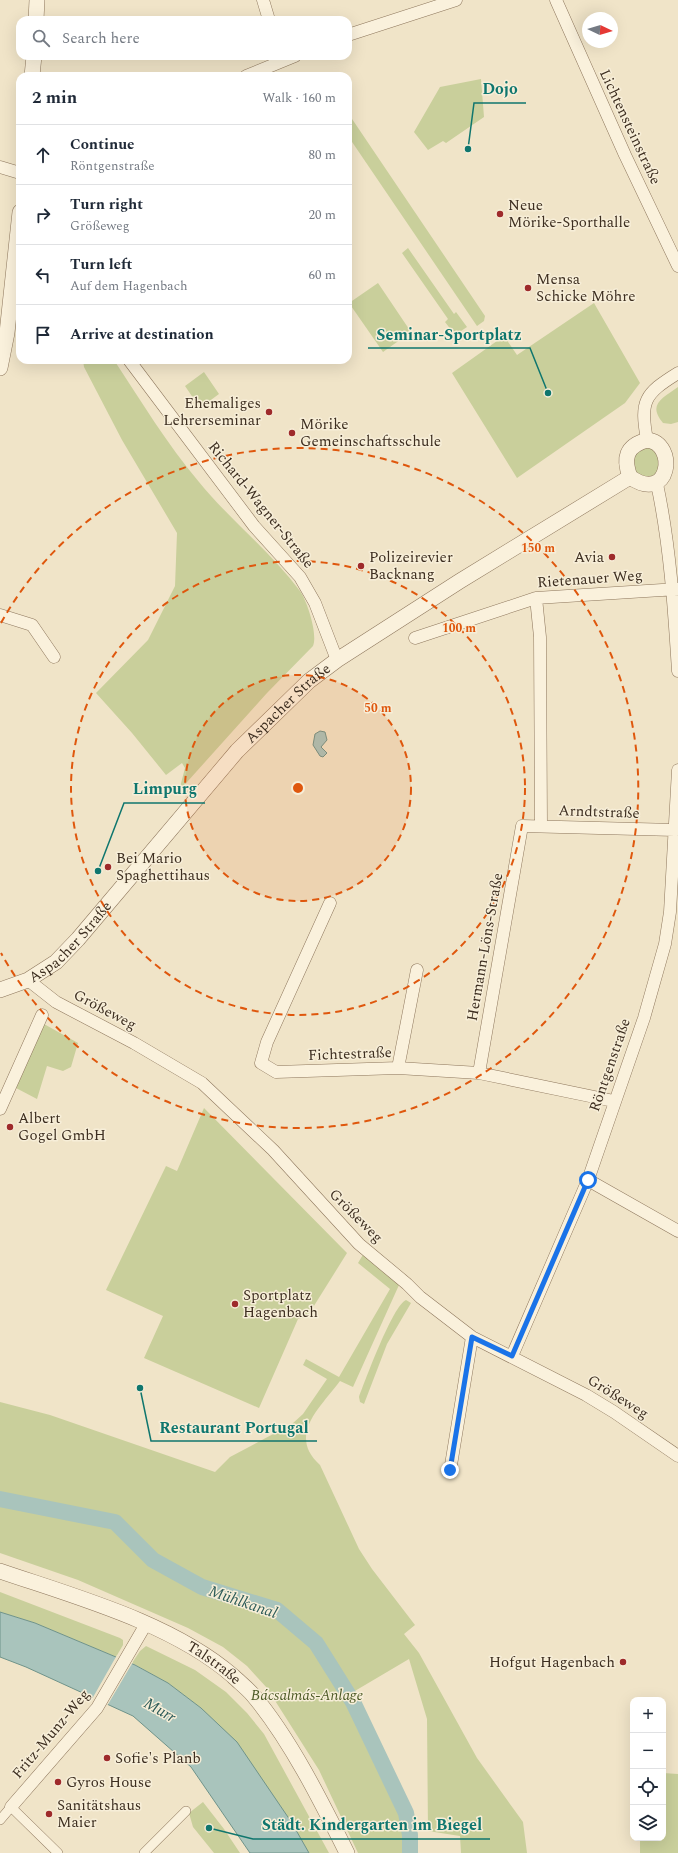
<!DOCTYPE html>
<html lang="en">
<head>
<meta charset="utf-8">
<style>
	:root { --surface:#fff; --page:#f6f6f7; --text:#1f2937; --muted:#747a83; --line:#e0e1e3 }
	body { margin:0; font-family:Spectral,serif; background:var(--page); color:var(--text) }
	.controls { position:absolute; right:12px; bottom:12px; display:grid; overflow:hidden; border-radius:8px; box-shadow:0 4px 16px #0002 }
	.controls button { width:36px; height:36px; display:grid; place-items:center; padding:0; border:0; border-bottom:1px solid var(--line); background:var(--surface); color:var(--text); font:20px sans-serif }
	.compass { position:absolute; left:582px; top:12px; width:36px; height:36px; border-radius:50%; background:var(--surface); box-shadow:0 4px 16px #0002; rotate:94deg }
	.stop { position:absolute; width:12px; height:12px; margin:-9px; border:3px solid #1a73e8; border-radius:50%; background:#fff }
	.stop.end { background:#1a73e8; border-color:#fff; box-shadow:0 1px 4px #0008 }
	.list { margin:0; padding:0; list-style:none }
	h2 { display:flex; justify-content:space-between; align-items:center; height:52px; margin:0; padding:0 16px; font-size:17px }
	h2 small { font-size:13px; font-weight:400; color:var(--muted) }
	.list li { display:grid; grid-template-columns:26px 1fr auto; gap:12px; align-items:center; box-sizing:border-box; height:60px; padding:0 16px; border-top:1px solid var(--line) }
	.list b { display:block; font-size:15px; white-space:nowrap }
	.list p { margin:0; font-size:13px; white-space:nowrap; color:var(--muted) }
	.list em { font-size:13px; font-style:normal; color:var(--muted) }
	.icon { flex:none; width:22px; height:22px; fill:none; stroke:currentColor; stroke-width:2; stroke-linecap:round; stroke-linejoin:round }
	.map { position:relative; flex:none; width:678px; height:1853px; overflow:hidden }
	.search { position:absolute; background:var(--surface); box-shadow:0 4px 16px #0002; left:16px; top:16px; width:336px; height:44px; display:flex; align-items:center; gap:10px; box-sizing:border-box; padding:0 14px; border-radius:12px; color:var(--muted); font-size:15px }
	.panel { position:absolute; background:var(--surface); box-shadow:0 4px 16px #0002; left:16px; top:72px; width:336px; height:292px; border-radius:12px }
	.map>svg:first-child { display:block }
	.green { fill:#c9cf9b }
	.water { fill:#a9c4bc; stroke:#6f938a }
	.pier { fill:#f0e4c8 }
	.lines { fill:none; stroke-linecap:round; stroke-linejoin:round }
	.canal { stroke:#a9c4bc; stroke-width:16 }
	.pedestrian-casing { stroke:#8d765c; stroke-width:10 }
	.minor-casing { stroke:#8d765c; stroke-width:13 }
	.tertiary-casing { stroke:#8d765c; stroke-width:16 }
	.pedestrian { stroke:#faf1dc; stroke-width:9 }
	.minor { stroke:#faf1dc; stroke-width:12 }
	.tertiary { stroke:#faf1dc; stroke-width:15 }
	.route { stroke:#1a73e8; stroke-width:5 }
	.ring { fill:none; stroke:#df570d; stroke-width:2; stroke-dasharray:7 5 }
	.poi-dot { fill:#9e2a2b; stroke:#f7eed8; stroke-width:1.5 }
	.labels { text-anchor:middle; dominant-baseline:central; stroke-width:3; stroke-linejoin:round; paint-order:stroke }
	.street-label { font-size:15px; fill:#3d2e20; stroke:#f7eed8 }
	.poi-label { font-size:15px; fill:#3d2e20; stroke:#f7eed8; text-anchor:start }
	.park-label { font-size:15px; font-style:italic; fill:#4d5a26; stroke:#f7eed8 }
	.water-label { font-size:16px; font-style:italic; fill:#2f5d5a; stroke:#f7eed8 }
	.centre { fill:#df570d; stroke:#f7eed8; stroke-width:2 }
	.ring-label { font-size:12px; text-anchor:middle; font-weight:bold; fill:#df570d; stroke:#f7eed8; stroke-width:3; stroke-linejoin:round; paint-order:stroke }
	.leader { fill:none; stroke:#0f766e; stroke-width:1.5 }
	.callout-dot { fill:#0f766e; stroke:#f7eed8; stroke-width:1.5 }
	.callout-label { font-size:16px; text-anchor:middle; font-weight:bold; fill:#0f766e; stroke:#f7eed8; stroke-width:3; stroke-linejoin:round; paint-order:stroke }
</style>
</head>
<body>
<div class="map">
<svg width="678" height="1853" viewBox="0 0 678 1853">
	<rect width="100%" height="100%" fill="#f0e4c8"/>
	<path class="green" d="M 481,79 L 484,117 L 446,143 L 443,141 L 428,150 L 414,132 L 440,87 Z
		M 348,113 L 485,316 L 484,321 L 477,326 L 348,136 Z
		M 408,248 L 454,314 L 456,312 L 467,327 L 455,335 L 445,322 L 448,319 L 402,253 Z
		M 378,283 L 411,332 L 383,352 L 349,303 Z
		M 594,303 L 640,383 L 625,403 L 517,478 L 452,373 L 504,336 L 517,355 Z
		M 83,360 L 114,360 C 141,401 167,444 199,482 C 230,520 270,551 300,591 C 307,601 318,634 313,646 L 267,693 L 179,791 L 185,768 L 182,763 L 166,775 L 132,733 L 96,693 L 148,640 L 175,586 L 177,533 L 122,440 L 84,367 Z
		M 204,372 L 219,394 L 200,408 L 185,386 Z
		M 678,387 L 678,422 L 671,424 L 663,423 C 647,404 663,398 678,387 Z
		M 646,446 L 657,449 L 663,471 L 647,479 L 635,472 C 633,456 631,454 646,446 Z
		M 44,1024 L 78,1043 L 71,1067 L 63,1071 L 47,1066 L 37,1099 L 16,1088 Z
		M 204,1108 L 347,1253 L 307,1317 L 298,1319 L 259,1408 L 144,1358 L 163,1316 L 106,1290 L 166,1166 L 177,1171 Z
		M 364,1253 L 399,1285 L 353,1387 L 340,1381 C 320,1408 287,1435 320,1465 L 359,1549 L 372,1569 L 415,1625 L 404,1634 L 419,1653 L 477,1758 L 523,1822 L 527,1853 L 461,1853 L 460,1836 L 428,1831 L 427,1719 L 409,1659 L 343,1698 L 404,1826 L 407,1843 L 406,1853 L 358,1853 L 319,1770 L 267,1688 L 247,1666 L 223,1647 L 188,1628 L 78,1580 L 0,1553 L 0,1402 L 50,1415 L 215,1472 L 230,1457 L 292,1424 L 303,1414 L 327,1379 L 303,1365 L 306,1359 L 339,1377 L 390,1289 L 358,1263 Z
		M 406,1300 L 411,1303 L 387,1344 L 364,1404 L 360,1402 L 359,1397 C 365,1381 393,1305 406,1300 Z
		M 0,1592 L 120,1638 L 123,1640 L 123,1645 L 116,1657 L 35,1623 L 0,1612 Z
		M 146,1646 L 195,1670 L 226,1692 L 247,1713 L 264,1734 L 329,1853 L 309,1853 L 201,1708 L 168,1683 L 132,1663 L 140,1651 Z
		M 663,1773 L 678,1774 L 678,1853 L 640,1853 L 640,1838 L 663,1838 Z
		M 203,1802 L 224,1829 L 240,1853 L 214,1853 L 193,1827 L 189,1813 Z"/>
	<path class="water" d="M 320,731 L 325,732 L 327,740 L 321,747 L 327,753 L 323,757 L 320,756 L 313,745 L 315,734 Z
		M 0,1612 L 35,1623 L 135,1665 L 168,1683 L 201,1708 L 237,1742 L 292,1823 L 309,1853 L 250,1853 L 191,1767 L 133,1716 L 26,1667 L 0,1657 Z"/>
	<path class="pier" d="M 117,1655 L 133,1662 L 107,1706 L 92,1699 Z"/>
	<g class="lines">
		<path class="canal" d="M 0,1499 L 115,1522 L 153,1560 L 202,1587 L 277,1610 L 316,1643 L 353,1702 L 406,1813 L 410,1835 L 410,1853"/>
		<g class="pedestrian-casing">
			<path id="pedestrian" d="M 0,1820 L 11,1807 L 58,1853
				M 144,1853 L 186,1811"/>
		</g>
		<g class="minor-casing">
			<path id="minor" d="M 263,0 L 269,20
				M 556,0 L 625,155 L 678,266
				M 348,35 L 456,0
				M 246,76 L 295,56
				M 0,167 L 20,173
				M 129,360 L 254,526 L 300,577 L 315,603 L 337,660
				M 647,440 C 640,401 644,394 678,373
				M 657,484 C 670,545 674,608 678,671
				M 536,598 L 540,637 L 541,826
				M 0,615 L 32,625 L 54,657
				M 415,638 L 536,598 L 678,589
				M 330,903 L 267,1042 L 261,1063 L 276,1072 L 398,1068 L 479,1073 L 614,1101
				M 28,980 L 56,1002 L 134,1043 L 202,1083 L 273,1150 L 359,1244 L 407,1284 L 420,1297 L 472,1337 L 586,1395 L 614,1412 L 678,1456
				M 398,1068 L 417,970
				M 479,1073 L 522,826 L 675,830
				M 0,1109 L 42,1015
				M 588,1180 L 678,1231
				M 512,1356 L 588,1180 L 644,1018 L 665,944 L 670,912 L 678,770
				M 450,1471 L 472,1337
				M 11,1807 L 97,1708 L 146,1624"/>
		</g>
		<g class="tertiary-casing">
			<g id="tertiary">
				<path d="M 36,20 L 37,0"/>
				<path d="M 32,76 L 34,56"/>
				<path d="M 0,368 L 7,333 L 20,212"/>
				<path d="M 647,440 C 678,443 670,505 630,477 C 623,458 626,446 647,440 Z"/>
				<path id="s1" d="M 0,990 L 28,980 L 56,962 L 78,939 L 237,751 L 309,681 L 337,660 L 460,581 L 630,477"/>
				<path id="s2" d="M 0,1571 C 76,1597 172,1623 233,1676 C 239,1682 247,1688 253,1695 C 290,1739 321,1801 347,1853"/>
			</g>
		</g>
		<use href="#pedestrian" class="pedestrian"/>
		<use href="#minor" class="minor"/>
		<use href="#tertiary" class="tertiary"/>
	</g>
	<g class="lines">
		<path class="route" d="M 450,1470 L 472,1337 L 512,1356 L 588,1180"/>
	</g>
	<circle cx="298" cy="788" r="113" fill="#df570d" fill-opacity=".12"/>
	<g class="ring">
		<circle cx="298" cy="788" r="113"/>
		<circle cx="298" cy="788" r="227"/>
		<path d="M1 623A340 340 0 1 1 1 953"/>
	</g>
	<g class="poi-dot">
		<circle cx="500" cy="214" r="4"/>
		<circle cx="528" cy="288" r="4"/>
		<circle cx="269" cy="412" r="4"/>
		<circle cx="292" cy="433" r="4"/>
		<circle cx="612" cy="557" r="4"/>
		<circle cx="361" cy="566" r="4"/>
		<circle cx="108" cy="867" r="4"/>
		<circle cx="10" cy="1127" r="4"/>
		<circle cx="235" cy="1304" r="4"/>
		<circle cx="623" cy="1662" r="4"/>
		<circle cx="107" cy="1758" r="4"/>
		<circle cx="58" cy="1782" r="4"/>
		<circle cx="49" cy="1814" r="4"/>
	</g>
	<g class="labels">
		<g class="street-label">
			<text transform="translate(630 127) rotate(65)">Lichtensteinstraße</text>
			<text transform="translate(261 505) rotate(51)">Richard-Wagner-Straße</text>
			<text transform="translate(590 579) rotate(-4)">Rietenauer Weg</text>
			<text stroke="none"><textPath href="#s1" startOffset="411">Aspacher Straße</textPath></text>
			<text transform="translate(599 812) rotate(2)">Arndtstraße</text>
			<text stroke="none"><textPath href="#s1" startOffset="87">Aspacher Straße</textPath></text>
			<text transform="translate(485 947) rotate(-80)">Hermann-Löns-Straße</text>
			<text transform="translate(105 1010) rotate(28)">Größeweg</text>
			<text transform="translate(350 1054) rotate(-2)">Fichtestraße</text>
			<text transform="translate(610 1065) rotate(-71)">Röntgenstraße</text>
			<text transform="translate(356 1216) rotate(45)">Größeweg</text>
			<text transform="translate(618 1397) rotate(32)">Größeweg</text>
			<text stroke="none"><textPath href="#s2" startOffset="234">Talstraße</textPath></text>
			<text transform="translate(51 1734) rotate(-50)">Fritz-Munz-Weg</text>
		</g>
		<g class="poi-label">
			<text x="508" y="205">Neue<tspan x="508" dy="17">Mörike-Sporthalle</tspan></text>
			<text x="536" y="279">Mensa<tspan x="536" dy="17">Schicke Möhre</tspan></text>
			<text x="261" y="403" text-anchor="end">Ehemaliges<tspan x="261" dy="17">Lehrerseminar</tspan></text>
			<text x="300" y="424">Mörike<tspan x="300" dy="17">Gemeinschaftsschule</tspan></text>
			<text x="369" y="557">Polizeirevier<tspan x="369" dy="17">Backnang</tspan></text>
			<text x="604" y="557" text-anchor="end">Avia</text>
			<text x="116" y="858">Bei Mario<tspan x="116" dy="17">Spaghettihaus</tspan></text>
			<text x="18" y="1118">Albert<tspan x="18" dy="17">Gogel GmbH</tspan></text>
			<text x="243" y="1295">Sportplatz<tspan x="243" dy="17">Hagenbach</tspan></text>
			<text x="615" y="1662" text-anchor="end">Hofgut Hagenbach</text>
			<text x="115" y="1758">Sofie's Planb</text>
			<text x="66" y="1782">Gyros House</text>
			<text x="57" y="1805">Sanitätshaus<tspan x="57" dy="17">Maier</tspan></text>
		</g>
		<g class="park-label">
			<text x="307" y="1695">Bácsalmás-Anlage</text>
		</g>
		<g class="water-label">
			<text transform="translate(243 1602) rotate(19)">Mühlkanal</text>
			<text transform="translate(160 1710) rotate(30)">Murr</text>
		</g>
	</g>
	<circle cx="298" cy="788" r="6" class="centre"/>
	<g class="ring-label">
		<text x="538" y="552">150 m</text>
		<text x="459" y="632">100 m</text>
		<text x="378" y="712">50 m</text>
	</g>
	<path class="leader" d="M468 149L474 103H526M548 393L530 348H368M98 871L124 803H205M140 1388L151 1441H317M209 1828L253 1839H490"/>
	<g class="callout-dot">
		<circle cx="468" cy="149" r="4"/>
		<circle cx="548" cy="393" r="4"/>
		<circle cx="98" cy="871" r="4"/>
		<circle cx="140" cy="1388" r="4"/>
		<circle cx="209" cy="1828" r="4"/>
	</g>
	<g class="callout-label">
		<text x="500" y="94">Dojo</text>
		<text x="449" y="340">Seminar-Sportplatz</text>
		<text x="165" y="794">Limpurg</text>
		<text x="234" y="1433">Restaurant Portugal</text>
		<text x="372" y="1830">Städt. Kindergarten im Biegel</text>
	</g>
</svg>
<div class="controls">
<button>+</button>
<button>−</button>
<button><svg class="icon" aria-label="locate" viewBox="0 0 24 24"><circle cx="12" cy="12" r="6"/><path d="M12 2v4M12 18v4M2 12h4M18 12h4"/></svg></button>
<button><svg class="icon" aria-label="layers" viewBox="0 0 24 24"><path d="M12 4l9 5-9 5-9-5zM3 14l9 5 9-5"/></svg></button>
</div>
<svg class="compass" viewBox="-18 -18 36 36"><path d="M0-13l5 13h-10z" fill="#e53935"/><path d="M0 13l5-13h-10z" fill="#747a83"/></svg>
<div class="stop" style="left:588px;top:1180px"></div>
<div class="stop end" style="left:450px;top:1470px"></div>
<div class="search"><svg class="icon" aria-label="search" viewBox="0 0 24 24"><circle cx="10" cy="10" r="6"/><path d="M15 15l6 6"/></svg>Search here</div>
<section class="panel">
<h2>2 min<small>Walk · 160 m</small></h2>
<ul class="list">
<li><svg class="icon" aria-label="ahead" viewBox="0 0 24 24"><path d="M12 20V5M6 11l6-6 6 6"/></svg><div><b>Continue</b><p>Röntgenstraße</p></div><em>80 m</em></li>
<li><svg class="icon" aria-label="right" viewBox="0 0 24 24"><path d="M7 20v-9h11M14 6l5 5-5 5"/></svg><div><b>Turn right</b><p>Größeweg</p></div><em>20 m</em></li>
<li><svg class="icon" aria-label="left" viewBox="0 0 24 24"><path d="M17 20v-9H6M10 6l-5 5 5 5"/></svg><div><b>Turn left</b><p>Auf dem Hagenbach</p></div><em>60 m</em></li>
<li><svg class="icon" aria-label="arrive" viewBox="0 0 24 24"><path d="M6 21V4h12l-3 4 3 4H6"/></svg><div><b>Arrive at destination</b></div></li>
</ul>
</section>
</div>
</body>
</html>
